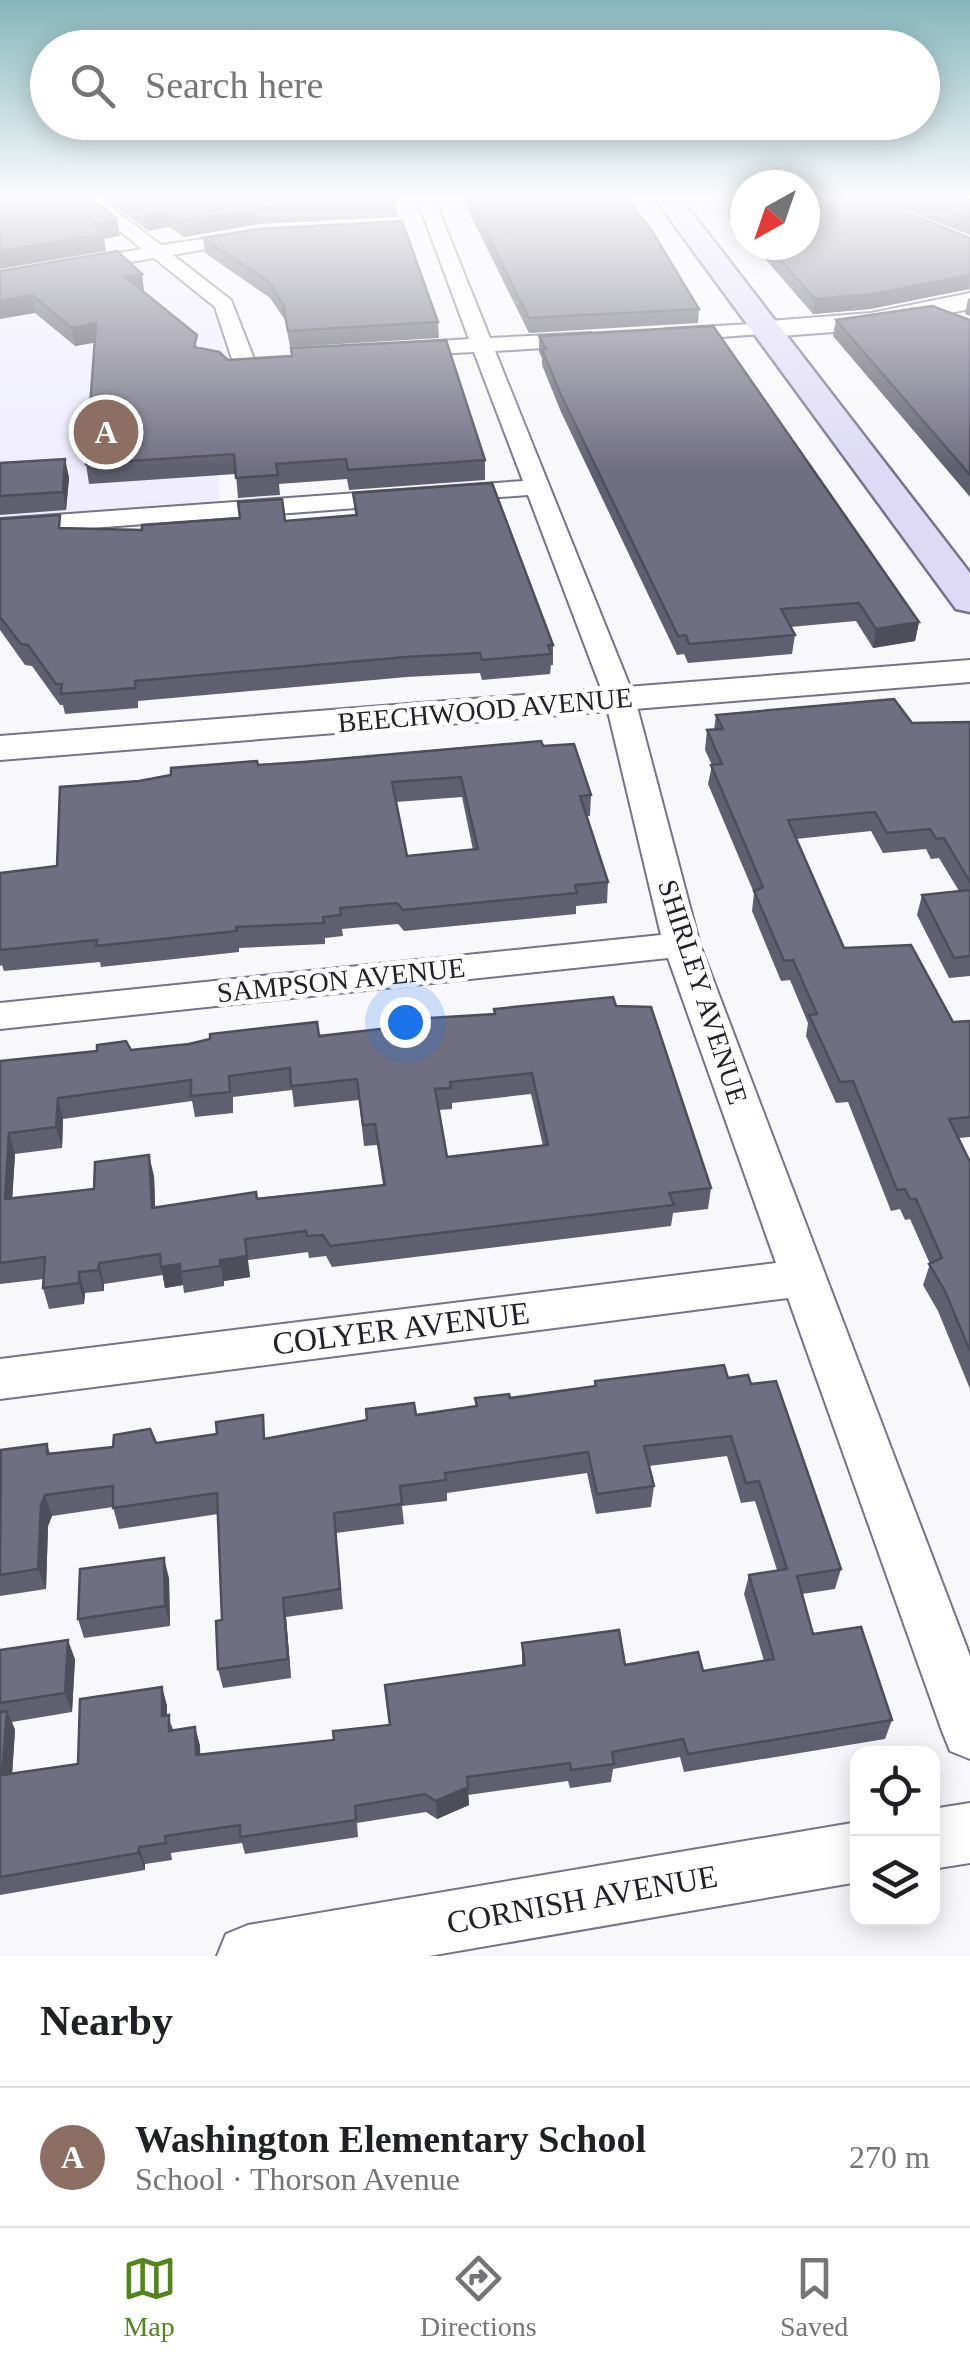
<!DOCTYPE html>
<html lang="en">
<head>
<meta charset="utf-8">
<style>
	:root { --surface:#fff; --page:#f2f2f2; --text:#202124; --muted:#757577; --line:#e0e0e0; --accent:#52851c }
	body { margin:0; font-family:"Times New Roman",serif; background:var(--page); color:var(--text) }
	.controls { position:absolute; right:30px; bottom:30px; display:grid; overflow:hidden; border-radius:20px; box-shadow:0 5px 25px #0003 }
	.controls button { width:90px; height:90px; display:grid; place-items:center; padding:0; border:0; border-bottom:2px solid var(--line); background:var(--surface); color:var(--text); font:50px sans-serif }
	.compass { position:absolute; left:730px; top:170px; width:90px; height:90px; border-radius:50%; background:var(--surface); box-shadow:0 5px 25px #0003; rotate:220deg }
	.you { position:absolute; left:405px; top:1022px; width:35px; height:35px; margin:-25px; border:8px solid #fff; border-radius:50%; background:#1a73e8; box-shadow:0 0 0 15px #1a73e833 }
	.badge { display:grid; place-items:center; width:65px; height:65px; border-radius:50%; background:var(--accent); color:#fff; font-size:32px; font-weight:700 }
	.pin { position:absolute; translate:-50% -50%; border:5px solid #fff; box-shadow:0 2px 10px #0006 }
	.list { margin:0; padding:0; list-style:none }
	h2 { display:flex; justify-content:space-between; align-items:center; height:130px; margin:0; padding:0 40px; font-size:42px }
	h2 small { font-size:32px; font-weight:400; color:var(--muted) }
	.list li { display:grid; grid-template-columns:65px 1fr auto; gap:30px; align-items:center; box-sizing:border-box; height:140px; padding:0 40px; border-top:2px solid var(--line) }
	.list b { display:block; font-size:38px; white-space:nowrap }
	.list p { margin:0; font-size:32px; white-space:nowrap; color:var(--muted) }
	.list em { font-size:32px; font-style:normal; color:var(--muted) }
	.icon { flex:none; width:55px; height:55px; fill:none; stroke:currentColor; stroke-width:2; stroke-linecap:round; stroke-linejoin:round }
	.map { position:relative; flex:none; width:970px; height:1956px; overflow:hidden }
	.search { position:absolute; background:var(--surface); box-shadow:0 5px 25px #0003; left:30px; right:30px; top:30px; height:110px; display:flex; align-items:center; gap:25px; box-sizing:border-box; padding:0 35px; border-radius:55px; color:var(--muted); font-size:38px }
	.sheet { height:270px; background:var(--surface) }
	nav { display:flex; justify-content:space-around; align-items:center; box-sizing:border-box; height:140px; border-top:2px solid var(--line); background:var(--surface); font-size:28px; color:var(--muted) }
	nav a { display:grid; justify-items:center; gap:5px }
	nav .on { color:var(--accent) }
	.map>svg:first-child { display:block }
	.built { fill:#efedff }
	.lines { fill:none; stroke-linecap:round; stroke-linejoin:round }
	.minor-casing { stroke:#757487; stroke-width:4 }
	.tertiary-casing { stroke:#757487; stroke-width:4 }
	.secondary-casing { stroke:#757487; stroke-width:5 }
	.minor { fill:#fff; fill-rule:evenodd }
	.tertiary { fill:#fff; fill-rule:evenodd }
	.secondary { fill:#dedaf6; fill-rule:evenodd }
	.wall { fill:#605f6f; fill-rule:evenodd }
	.shaded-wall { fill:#4e4d5a }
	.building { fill:#706e81; stroke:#4e4d5a; stroke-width:2.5; fill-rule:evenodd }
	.labels { text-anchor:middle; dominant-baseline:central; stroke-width:10; stroke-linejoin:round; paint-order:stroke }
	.street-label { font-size:28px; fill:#222129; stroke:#fff }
	.near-street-label { font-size:32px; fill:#222129; stroke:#fff }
</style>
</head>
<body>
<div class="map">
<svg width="970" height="1956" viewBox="0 0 970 1956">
	<rect width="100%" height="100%" fill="#f8f8fc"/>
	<path class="built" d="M 156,251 L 213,296 L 240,358 L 203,361 L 222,509 L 0,525 L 0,280 Z"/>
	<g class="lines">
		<g class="minor-casing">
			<path id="minor" d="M 77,196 L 96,196 L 161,245 L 260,231 L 260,239 L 173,255 L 231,300 L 254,359 L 251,364 L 235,364 L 232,359 L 215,307 L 154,258 L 0,285 L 0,273 L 142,249 Z
				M 416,196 L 433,196 L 490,338 L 591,333 L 602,339 L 591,345 L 495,351 L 635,699 L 700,945 L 970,1656 L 970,1759 L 950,1751 L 942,1731 L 788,1298 L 0,1399 L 0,1359 L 776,1263 L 668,958 L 0,1029 L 0,1003 L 661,935 L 605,699 L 528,495 L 0,535 L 0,519 L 523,481 L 474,352 L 396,356 L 385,350 L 396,344 L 469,339 Z
				M 769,323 L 776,325 L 776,333 L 666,341 L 656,335 L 666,329 Z
				M 970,1803 L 970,1863 L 932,1869 L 932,1809 Z
				M 858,1822 L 858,1882 L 429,1956 L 217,1956 L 226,1934 L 248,1925 Z"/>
		</g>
		<g class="tertiary-casing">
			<path id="tertiary" d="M 970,293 L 970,309 L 871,329 L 769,337 L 756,329 L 769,321 L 871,313 Z
				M 970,660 L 970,682 L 0,760 L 0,736 Z"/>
		</g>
		<g class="secondary-casing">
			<path id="secondary" d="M 653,196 L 679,196 L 970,573 L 970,612 L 956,609 Z"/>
		</g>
		<use href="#minor" class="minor"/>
		<use href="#tertiary" class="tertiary"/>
		<use href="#secondary" class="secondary"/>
	</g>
	<path class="wall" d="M 102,196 L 395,196 L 397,200 L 397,217 L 259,224 L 184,237 L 169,227 L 148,231 Z
		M 461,196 L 625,196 L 699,309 L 698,323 L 529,333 Z
		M 732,196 L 745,196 L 745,236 L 728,217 L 730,203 L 743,200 Z
		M 870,196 L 970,196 L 970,235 Z
		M 203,238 L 438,322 L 439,338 L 290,347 L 285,320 L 270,298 L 205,253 Z
		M 970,238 L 970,292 L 969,289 L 870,309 L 813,314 L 753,245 L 805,245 Z
		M 0,271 L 142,274 L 144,292 L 143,292 L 199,348 L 485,460 L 485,480 L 349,490 L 347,479 L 279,484 L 280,495 L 238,498 L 236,474 L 89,484 L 86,464 L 95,342 L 75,346 L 35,313 Z
		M 970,298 L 970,316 L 965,314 L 968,299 Z
		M 836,320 L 970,320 L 970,497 L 833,336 Z
		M 539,336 L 919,622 L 915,641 L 873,648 L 856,621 L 790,627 L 795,635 L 792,654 L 688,663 L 684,654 L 677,655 L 561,412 L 542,365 L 542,358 L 539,352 Z
		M 65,459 L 69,478 L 66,510 L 0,515 L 0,463 Z
		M 353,493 L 553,645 L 553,665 L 551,665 L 550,674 L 482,680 L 480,673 L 407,677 L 138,701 L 138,708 L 65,714 L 63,705 L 60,705 L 32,666 L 25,665 L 0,630 L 0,519 L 63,528 L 142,530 L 285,521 L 355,515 Z
		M 716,715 L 912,723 L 970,724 L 970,976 L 949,978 L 917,915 L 922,895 L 959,891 L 939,858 L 931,859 L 926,849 L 883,853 L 871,831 L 796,839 L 844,948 L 953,1022 L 970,1021 L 970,1137 L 958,1138 L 970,1162 L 970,1389 L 938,1311 L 923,1285 L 930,1264 L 910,1219 L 905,1220 L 900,1209 L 891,1211 L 848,1102 L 836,1103 L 806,1036 L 808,1023 L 790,980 L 781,981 L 752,911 L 754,893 L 708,784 L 712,765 L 705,750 L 707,730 L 714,730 Z
		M 543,746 L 591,795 L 590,816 L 586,816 L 608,882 L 607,903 L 576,906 L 576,914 L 404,931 L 398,924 L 342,929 L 343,936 L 325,938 L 325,944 L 239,948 L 239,952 L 101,967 L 100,962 L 4,971 L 2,965 L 0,966 L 0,873 L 57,866 L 139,781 L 258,765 ZM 462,797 L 473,850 L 407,856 L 396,802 Z
		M 616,1006 L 711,1188 L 708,1209 L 673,1213 L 671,1226 L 332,1267 L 326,1256 L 309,1258 L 308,1252 L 248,1260 L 250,1277 L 224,1281 L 224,1286 L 184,1293 L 183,1285 L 165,1288 L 163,1275 L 104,1284 L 104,1291 L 85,1293 L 84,1304 L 49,1309 L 43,1288 L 44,1279 L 0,1284 L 0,1061 L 319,1036 L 494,1014 L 494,1009 ZM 292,1090 L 294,1107 L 359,1100 L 364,1146 L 377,1145 L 383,1185 L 155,1208 L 154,1176 L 94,1189 L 12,1198 L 15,1154 L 62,1148 L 63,1119 L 192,1101 L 195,1117 L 233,1113 L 233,1097 ZM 531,1094 L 543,1146 L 447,1157 L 439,1110 L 452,1109 L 452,1103 Z
		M 728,1378 L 841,1569 L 835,1589 L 802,1594 L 813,1634 L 892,1720 L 885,1739 L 684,1772 L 680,1757 L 613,1769 L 611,1782 L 570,1788 L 568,1781 L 468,1795 L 469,1805 L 437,1819 L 426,1812 L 357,1823 L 358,1837 L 245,1854 L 242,1843 L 171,1853 L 172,1860 L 145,1864 L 145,1870 L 0,1895 L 0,1650 L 75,1659 L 72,1712 L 12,1722 L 15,1730 L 12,1773 L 78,1764 L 162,1687 L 167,1706 L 167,1715 L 174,1731 L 195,1727 L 200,1746 L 200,1754 L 334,1740 L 389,1725 L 522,1665 L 522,1643 L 625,1665 L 703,1671 L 764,1661 L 744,1594 L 749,1575 L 777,1570 L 755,1501 L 741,1503 L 727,1456 L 649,1466 L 654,1486 L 651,1507 L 596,1514 L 587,1473 L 447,1493 L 447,1501 L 402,1506 L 404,1524 L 336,1533 L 343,1609 L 286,1617 L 291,1678 L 223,1688 L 218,1669 L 222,1620 L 218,1514 L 119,1529 L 113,1507 L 52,1516 L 48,1526 L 46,1589 L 0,1596 L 0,1459 L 47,1444 L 50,1453 L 156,1443 L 266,1438 L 476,1407 L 475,1398 L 510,1398 L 594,1386 L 595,1381 Z
		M 169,1578 L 170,1626 L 84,1638 L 78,1619 Z"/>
	<path class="shaded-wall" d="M 257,208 L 259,224 L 184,237 L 182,221 Z
		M 167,210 L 169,227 L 148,231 L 146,214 Z
		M 117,219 L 120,236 L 104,239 L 106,251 L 0,269 L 0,251 L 93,224 Z
		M 142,274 L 144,292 L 127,295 L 125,277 Z
		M 970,275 L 969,289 L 870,309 L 813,314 L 815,299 Z
		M 32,295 L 35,313 L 0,319 L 0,301 Z
		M 96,323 L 99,342 L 75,346 L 72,328 Z
		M 65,459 L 69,478 L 66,510 L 63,492 Z
		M 919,622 L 915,641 L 873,648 L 876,629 Z
		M 58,1098 L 63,1119 L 62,1148 L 56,1127 Z
		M 9,1133 L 15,1154 L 11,1220 L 5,1199 Z
		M 149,1155 L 154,1176 L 156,1229 L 152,1208 Z
		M 245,1239 L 250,1277 L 224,1281 L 224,1286 L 220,1260 Z
		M 99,1263 L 104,1284 L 104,1291 L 98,1270 Z
		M 180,1264 L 183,1285 L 165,1288 L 161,1267 Z
		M 79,1272 L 85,1293 L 84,1304 L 79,1283 Z
		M 45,1495 L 52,1516 L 48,1526 L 46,1589 L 38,1569 L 41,1505 Z
		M 164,1558 L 169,1578 L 170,1626 L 165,1606 Z
		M 283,1598 L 286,1617 L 291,1678 L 288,1659 Z
		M 68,1640 L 75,1659 L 72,1712 L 65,1693 Z
		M 162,1687 L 167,1706 L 167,1734 L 162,1716 Z
		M 7,1711 L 15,1730 L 11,1792 L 2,1775 Z
		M 195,1727 L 200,1746 L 201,1773 L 196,1755 Z
		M 468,1787 L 469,1805 L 437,1819 L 436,1801 Z
		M 139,1847 L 145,1864 L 145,1870 L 138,1853 Z"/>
	<path class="building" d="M 0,196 L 88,196 L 117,219 L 93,224 L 104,234 L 0,251 Z
		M 121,196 L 395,196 L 397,200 L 257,208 L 182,221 L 167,210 L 146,214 Z
		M 468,196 L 625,196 L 652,231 L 699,309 L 529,318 Z
		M 805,196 L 866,196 L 970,238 L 970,275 L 873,294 L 815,299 L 767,245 L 805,245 Z
		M 907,196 L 970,196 L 970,220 Z
		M 745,200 L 745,220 L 730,203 Z
		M 402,221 L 438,322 L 288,331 L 283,304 L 269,282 L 203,238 L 258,229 Z
		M 117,251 L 142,274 L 125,277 L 197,335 L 194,347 L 219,352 L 228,360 L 292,356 L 291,348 L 446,340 L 485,460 L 348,470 L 346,459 L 276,464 L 278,475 L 236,478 L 234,454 L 86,464 L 96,323 L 72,328 L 32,295 L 0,301 L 0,271 Z
		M 932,306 L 970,320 L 970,475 L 836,320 Z
		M 713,326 L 919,622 L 876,629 L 859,603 L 781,609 L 795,635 L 689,644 L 686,635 L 678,636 L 561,395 L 542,349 L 546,349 L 539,336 Z
		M 65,459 L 63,492 L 0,496 L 0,463 Z
		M 492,483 L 553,645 L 548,645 L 551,654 L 482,660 L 480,653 L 406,657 L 135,681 L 135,688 L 61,694 L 62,684 L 56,684 L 28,645 L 21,644 L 0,617 L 0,519 L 60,515 L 59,528 L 142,530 L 142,525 L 240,518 L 238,502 L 282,499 L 285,521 L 357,515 L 353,493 Z
		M 894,699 L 912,723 L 969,722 L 970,724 L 970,882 L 944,838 L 936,839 L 930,829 L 887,833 L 875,812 L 788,820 L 844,948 L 911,945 L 953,1022 L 970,1021 L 970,1117 L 949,1119 L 970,1162 L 970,1351 L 945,1291 L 929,1264 L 942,1258 L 916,1199 L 910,1199 L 905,1189 L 897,1190 L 853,1081 L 840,1082 L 809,1015 L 817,1014 L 793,960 L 784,961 L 754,891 L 763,887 L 711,765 L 722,764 L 707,730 L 723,729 L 716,715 Z
		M 541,741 L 543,746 L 574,744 L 591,795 L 580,796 L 608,882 L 575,885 L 577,893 L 403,910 L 397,903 L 340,908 L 341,915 L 323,917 L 324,923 L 236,927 L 237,931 L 96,946 L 97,940 L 0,950 L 0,873 L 57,866 L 60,787 L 139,781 L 171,775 L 171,768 L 257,761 L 258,765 L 303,762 ZM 461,777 L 478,849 L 407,856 L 392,782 Z
		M 970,890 L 970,956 L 954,958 L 922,895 Z
		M 613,997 L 616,1006 L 651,1007 L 711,1188 L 669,1193 L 674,1205 L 330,1246 L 323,1235 L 307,1236 L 306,1231 L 245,1239 L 247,1256 L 220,1260 L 220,1266 L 180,1272 L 180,1264 L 161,1267 L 160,1254 L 99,1263 L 98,1270 L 79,1272 L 79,1283 L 43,1288 L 45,1257 L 0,1263 L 0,1061 L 97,1051 L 97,1045 L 126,1041 L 131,1050 L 189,1044 L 210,1039 L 210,1034 L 317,1022 L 319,1036 L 398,1027 L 397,1020 L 495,1014 L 494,1009 ZM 290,1068 L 291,1086 L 357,1079 L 363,1125 L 375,1124 L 385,1185 L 257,1199 L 256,1192 L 152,1208 L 149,1155 L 95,1162 L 94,1189 L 5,1199 L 9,1133 L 56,1127 L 58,1098 L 191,1080 L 191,1096 L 230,1092 L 229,1076 ZM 532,1073 L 548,1145 L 447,1157 L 435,1089 L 451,1088 L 450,1082 Z
		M 724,1365 L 728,1378 L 748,1375 L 751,1384 L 776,1381 L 841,1569 L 797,1576 L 813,1634 L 861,1627 L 892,1720 L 688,1754 L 683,1739 L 612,1752 L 614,1764 L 571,1770 L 570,1763 L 467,1777 L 468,1787 L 436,1801 L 425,1794 L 355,1806 L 356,1820 L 240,1837 L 240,1825 L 165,1836 L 166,1843 L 139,1847 L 138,1853 L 0,1877 L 0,1712 L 7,1711 L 2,1775 L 78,1764 L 80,1699 L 162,1687 L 162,1716 L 169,1715 L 169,1731 L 195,1727 L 196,1755 L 334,1740 L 333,1731 L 390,1725 L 385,1685 L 525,1665 L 522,1643 L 619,1630 L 625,1665 L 698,1652 L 703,1671 L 774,1659 L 749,1575 L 787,1569 L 759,1481 L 746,1483 L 731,1436 L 644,1446 L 654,1486 L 597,1494 L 588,1452 L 445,1473 L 446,1480 L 400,1486 L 402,1504 L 334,1513 L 340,1589 L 283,1598 L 288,1659 L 218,1669 L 216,1621 L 222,1620 L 217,1493 L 113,1508 L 113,1486 L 45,1495 L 41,1505 L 38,1569 L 0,1575 L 1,1450 L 47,1444 L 47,1454 L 113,1447 L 114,1435 L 150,1429 L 156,1443 L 217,1434 L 216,1422 L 263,1415 L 264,1439 L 367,1420 L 366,1409 L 414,1403 L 416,1415 L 477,1406 L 475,1398 L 509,1394 L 510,1398 L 596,1386 L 595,1381 Z
		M 164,1558 L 165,1606 L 78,1619 L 80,1569 Z
		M 68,1640 L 65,1693 L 0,1703 L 0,1650 Z"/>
	<linearGradient id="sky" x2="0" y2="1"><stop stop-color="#85b6bb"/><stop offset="0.42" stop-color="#fcfcfe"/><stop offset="1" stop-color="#fcfcfe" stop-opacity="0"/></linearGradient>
	<rect width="970" height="469" fill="url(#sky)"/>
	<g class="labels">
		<g class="street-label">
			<text transform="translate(485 710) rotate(-5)">BEECHWOOD AVENUE</text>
			<text transform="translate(341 980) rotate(-6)">SAMPSON AVENUE</text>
			<text transform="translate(703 992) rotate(72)">SHIRLEY AVENUE</text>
		</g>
		<g class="near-street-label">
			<text transform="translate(401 1328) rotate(-7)">COLYER AVENUE</text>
			<text transform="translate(582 1899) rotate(-10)">CORNISH AVENUE</text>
		</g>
	</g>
</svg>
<div class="controls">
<button><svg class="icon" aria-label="locate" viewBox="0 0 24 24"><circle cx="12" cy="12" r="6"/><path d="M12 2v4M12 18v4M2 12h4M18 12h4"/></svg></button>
<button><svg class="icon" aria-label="layers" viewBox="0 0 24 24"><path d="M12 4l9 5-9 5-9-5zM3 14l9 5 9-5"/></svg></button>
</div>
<svg class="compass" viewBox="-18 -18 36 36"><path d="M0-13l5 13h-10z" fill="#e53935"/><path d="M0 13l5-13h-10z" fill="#757577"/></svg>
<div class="you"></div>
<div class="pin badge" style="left:106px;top:432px;background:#8d6e63">A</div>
<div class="search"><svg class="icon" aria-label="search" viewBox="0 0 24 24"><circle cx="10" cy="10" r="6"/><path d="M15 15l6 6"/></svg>Search here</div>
</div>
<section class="sheet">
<h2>Nearby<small></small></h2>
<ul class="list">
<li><span class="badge" style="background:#8d6e63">A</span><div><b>Washington Elementary School</b><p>School · Thorson Avenue</p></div><em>270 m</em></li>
</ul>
</section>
<nav>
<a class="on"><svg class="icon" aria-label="map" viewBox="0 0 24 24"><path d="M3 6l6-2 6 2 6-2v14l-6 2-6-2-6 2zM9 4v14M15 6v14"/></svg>Map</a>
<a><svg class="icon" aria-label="directions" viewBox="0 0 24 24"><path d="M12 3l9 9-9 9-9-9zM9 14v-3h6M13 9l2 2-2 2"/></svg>Directions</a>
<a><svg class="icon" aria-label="saved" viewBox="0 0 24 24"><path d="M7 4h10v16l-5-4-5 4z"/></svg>Saved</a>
</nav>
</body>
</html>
